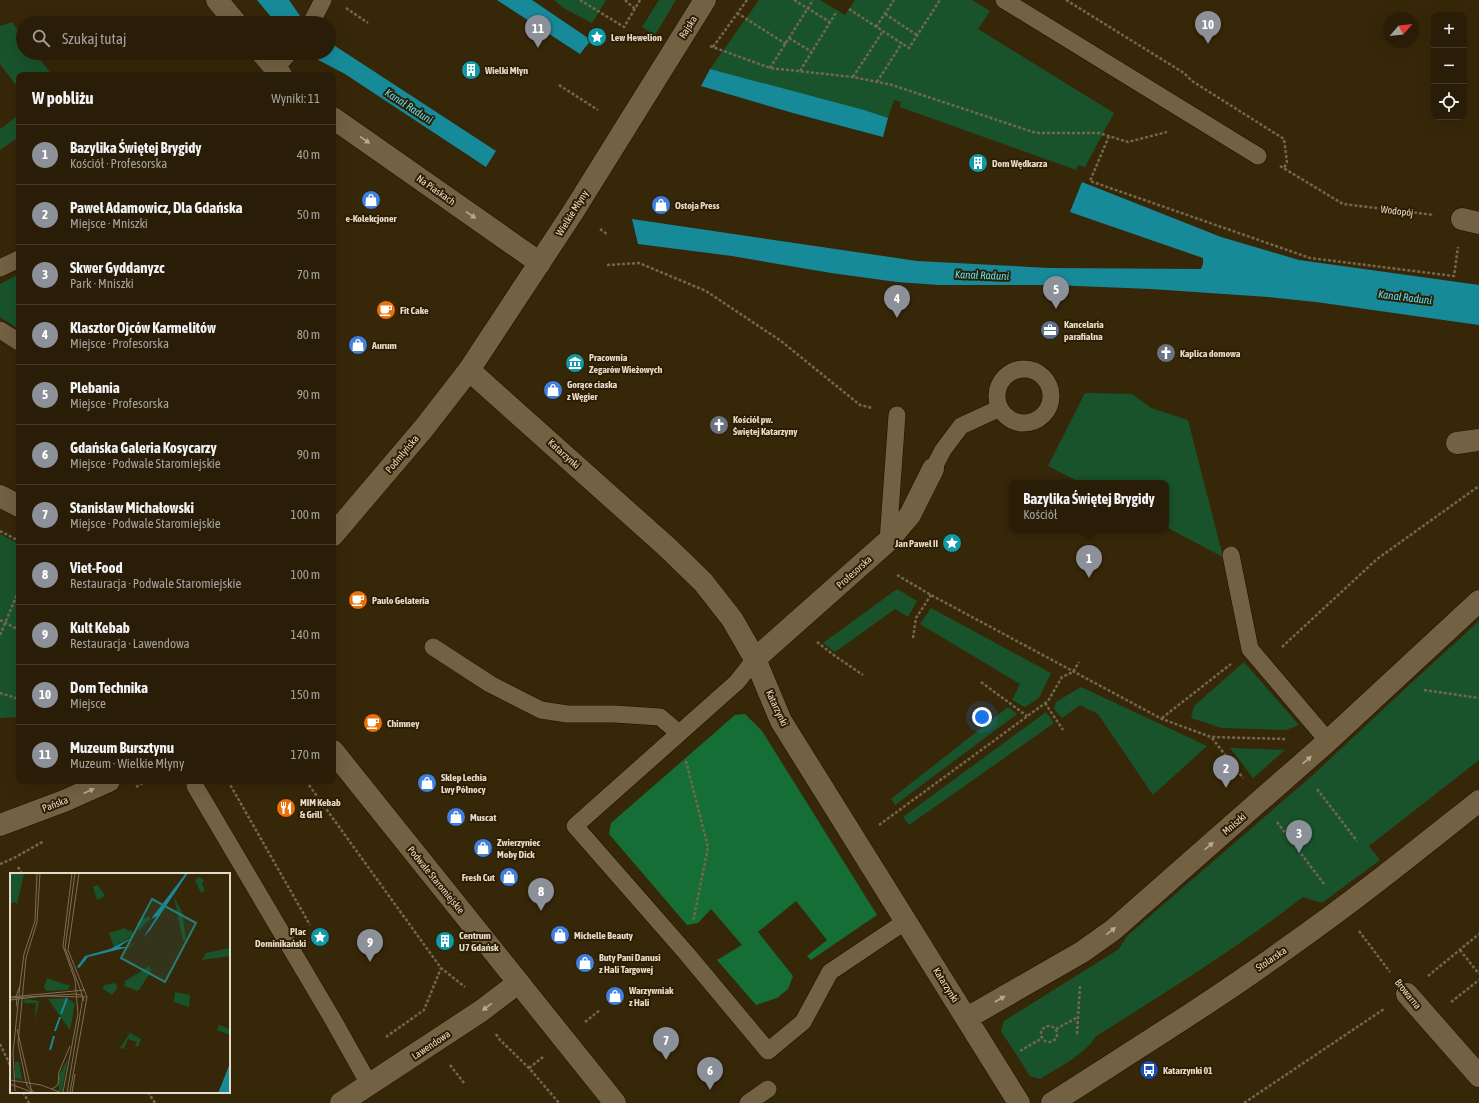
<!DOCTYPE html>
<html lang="pl">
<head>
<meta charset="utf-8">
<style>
	:root { --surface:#291d07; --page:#352a15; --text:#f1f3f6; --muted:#a5a29b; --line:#453b28; --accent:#8c9099 }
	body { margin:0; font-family:"Asap Condensed",sans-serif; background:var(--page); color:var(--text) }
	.controls { position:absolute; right:12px; top:12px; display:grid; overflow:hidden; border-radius:8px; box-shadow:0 4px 16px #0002 }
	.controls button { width:36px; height:36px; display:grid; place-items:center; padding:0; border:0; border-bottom:1px solid var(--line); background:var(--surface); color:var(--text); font:20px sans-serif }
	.compass { position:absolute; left:1383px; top:12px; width:36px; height:36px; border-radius:50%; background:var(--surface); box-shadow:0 4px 16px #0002; rotate:62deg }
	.you { position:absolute; left:982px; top:717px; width:14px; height:14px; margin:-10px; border:3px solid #fff; border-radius:50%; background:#1a73e8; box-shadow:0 0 0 6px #1a73e833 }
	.badge { display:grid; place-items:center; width:26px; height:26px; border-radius:50%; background:var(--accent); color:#fff; font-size:13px; font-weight:700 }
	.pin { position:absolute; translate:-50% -33px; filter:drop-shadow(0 1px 2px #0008) }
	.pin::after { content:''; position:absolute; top:21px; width:14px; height:12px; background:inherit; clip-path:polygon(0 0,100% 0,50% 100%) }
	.popup { position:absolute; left:1009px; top:480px; width:160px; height:52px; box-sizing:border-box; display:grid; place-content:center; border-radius:8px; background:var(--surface); filter:drop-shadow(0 1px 3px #0005); font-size:13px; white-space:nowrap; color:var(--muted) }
	.popup b { font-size:15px; color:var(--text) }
	.popup::after { content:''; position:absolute; left:50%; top:100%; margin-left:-8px; border:8px solid transparent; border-top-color:var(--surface) }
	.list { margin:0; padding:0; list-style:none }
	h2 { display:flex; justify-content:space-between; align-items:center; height:52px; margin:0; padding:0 16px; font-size:17px }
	h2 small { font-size:13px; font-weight:400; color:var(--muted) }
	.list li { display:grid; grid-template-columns:26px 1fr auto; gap:12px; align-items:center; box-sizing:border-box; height:60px; padding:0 16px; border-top:1px solid var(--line) }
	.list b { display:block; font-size:15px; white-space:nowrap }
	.list p { margin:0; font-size:13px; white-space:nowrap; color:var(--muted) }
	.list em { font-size:13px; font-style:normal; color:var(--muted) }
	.icon { flex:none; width:22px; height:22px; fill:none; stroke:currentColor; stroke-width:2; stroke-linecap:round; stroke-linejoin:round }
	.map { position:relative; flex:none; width:1479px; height:1103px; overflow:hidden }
	.search { position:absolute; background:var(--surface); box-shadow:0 4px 16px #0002; left:16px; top:16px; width:320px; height:44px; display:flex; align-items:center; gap:10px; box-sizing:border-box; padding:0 14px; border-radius:22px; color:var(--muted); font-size:15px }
	.panel { position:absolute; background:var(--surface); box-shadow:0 4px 16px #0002; left:16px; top:72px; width:320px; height:712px; border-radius:8px }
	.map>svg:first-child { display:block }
	.green { fill:#19532b }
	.forest { fill:#156e36 }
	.water { fill:#178a9a }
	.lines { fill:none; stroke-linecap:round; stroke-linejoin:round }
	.lane-casing { stroke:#1c1000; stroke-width:18 }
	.street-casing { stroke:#1c1000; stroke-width:23 }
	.secondary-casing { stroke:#1c1000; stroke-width:23 }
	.path { stroke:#75674e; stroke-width:2.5; stroke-dasharray:3 2; stroke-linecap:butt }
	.lane { stroke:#736143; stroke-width:17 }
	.street { stroke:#736143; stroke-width:22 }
	.secondary { stroke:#736143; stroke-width:22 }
	.oneway { fill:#b7aa95 }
	.labels { text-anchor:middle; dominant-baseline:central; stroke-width:4; stroke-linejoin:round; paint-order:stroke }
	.street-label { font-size:10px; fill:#e5dbcb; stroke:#2d1d01 }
	.poi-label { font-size:10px; font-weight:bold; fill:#e5dbcb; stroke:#2d1d01; text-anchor:start }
	.water-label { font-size:11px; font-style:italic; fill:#59e1f6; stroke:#2d1d01 }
	.inset-river { fill:none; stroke:#178a9a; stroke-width:2 }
	.inset-road { fill:none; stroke:#7d6f57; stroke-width:1 }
	.view { fill:#248077; fill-opacity:0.15; stroke:#248077; stroke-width:2 }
	.inset-edge { fill:none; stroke:#e5dbcb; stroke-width:2 }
</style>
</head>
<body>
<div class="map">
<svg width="1479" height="1103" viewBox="0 0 1479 1103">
	<rect width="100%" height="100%" fill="#372709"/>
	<path class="green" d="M 554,0 L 606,0 L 592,23 L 565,9 Z
		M 659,0 L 676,0 L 655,35 L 642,27 Z
		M 759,0 L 820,0 L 845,15 L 855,0 L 972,0 L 990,11 L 978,29 L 1114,113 L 1085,167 L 1078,165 L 1076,170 L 900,107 L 901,102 L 894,100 L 888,118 L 710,69 Z
		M 12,22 L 23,37 L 23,53 L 35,53 L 52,75 L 19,75 L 19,89 L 0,64 L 0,26 Z
		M 19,115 L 19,137 L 0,150 L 0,129 Z
		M 19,274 L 19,329 L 0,317 L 0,284 Z
		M 1085,393 L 1132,394 L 1151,408 L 1188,420 L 1223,557 L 1166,527 L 1166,483 L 1081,483 L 1048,466 Z
		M 0,534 L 19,544 L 19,717 L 0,718 Z
		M 897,589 L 917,601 L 908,617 L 895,609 L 835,652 L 823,643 Z
		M 931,608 L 1051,673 L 1039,698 L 1025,707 L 1012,700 L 1020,684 L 920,624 Z
		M 1479,621 L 1479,760 L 1369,846 L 1380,860 L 1322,903 L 1303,897 C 1237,948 1166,992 1095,1037 C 1086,1054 1056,1069 1040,1079 L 1030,1076 L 1001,1031 L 1004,1021 L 1119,949 L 1127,936 L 1314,774 L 1407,687 Z
		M 1244,662 L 1299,725 L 1286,730 L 1222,728 L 1191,718 L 1194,706 Z
		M 1081,687 L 1207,746 L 1153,795 L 1098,714 L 1080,705 L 1062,718 L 1054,709 L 1056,702 Z
		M 1008,707 L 1017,714 L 895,805 L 891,799 Z
		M 1046,712 L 1054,723 L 909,825 L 903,817 Z
		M 1230,748 L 1285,750 L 1253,778 Z"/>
	<path class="forest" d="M 745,714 L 762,731 L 877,915 L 811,960 L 807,956 L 827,940 L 796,901 L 758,932 L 793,976 L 788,989 L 777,998 L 756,1005 L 717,960 L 742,945 L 711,909 L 698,923 L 687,925 L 609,834 L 611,823 L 735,715 Z"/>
	<path class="water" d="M 257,0 L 289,0 L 305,23 L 276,23 Z
		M 497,0 L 532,0 L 591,40 L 580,54 Z
		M 329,42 L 496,151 L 486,167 L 345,74 L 305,53 L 329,53 Z
		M 710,69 L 864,110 L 888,118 L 883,137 L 793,113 L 701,86 Z
		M 1082,182 L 1221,237 L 1299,260 L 1479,285 L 1479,325 L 1316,302 L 1268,297 L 1151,289 L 1052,285 L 939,285 L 897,282 L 831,273 L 732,256 L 638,244 L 632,219 L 917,261 L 1050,268 L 1201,269 L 1203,264 L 1203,258 L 1070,212 Z"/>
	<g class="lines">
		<g class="lane-casing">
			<path id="lane" d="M 1004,0 L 1258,156
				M 311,23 L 323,0
				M 275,69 L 289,53
				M 0,268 L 19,259
				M 0,330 L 19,342
				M997 396a27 27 0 1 1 54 0a27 27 0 1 1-54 0Z
				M 933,469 L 943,450 L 961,426 L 1000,408
				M 888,541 L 897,415
				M 1231,555 L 1250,649 L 1328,741
				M 433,647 L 490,684 L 541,710 L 567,714 L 614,714 L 660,717 L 679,733
				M 755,659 L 737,682 L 575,826 L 687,954 L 768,1051 L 803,1022 L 830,972 L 906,921
				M 195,786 L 332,1018 L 369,1084
				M 748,1103 L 768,1089"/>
		</g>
		<g class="street-casing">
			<path id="street" d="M 217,0 L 236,23
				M 262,53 L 281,75
				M 333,118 L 540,263
				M 1462,219 L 1479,223
				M 469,370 L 668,548 L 703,582 L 732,619 L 755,659 L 781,721 L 1019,1103
				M 1457,443 L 1479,440
				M 755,659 L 888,541 L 910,515 L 933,469
				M 0,825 L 64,801 L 109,781
				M 1407,994 L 1479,1076
				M 967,1018 L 1082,952 L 1113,930 L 1328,741 L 1479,601
				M 341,1103 L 481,1011 L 518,983
				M 1052,1103 C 1131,1052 1211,1003 1287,948 C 1353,902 1416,851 1479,801"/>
		</g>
		<g class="secondary-casing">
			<path id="secondary" d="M 0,496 L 19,506
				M 333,535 L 424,428 L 469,370 L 573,212 L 705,0
				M 333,751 L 615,1103"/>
		</g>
		<path class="path" d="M 580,0 L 624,27 L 640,0
			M 625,0 L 635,9
			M 794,0 L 830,22
			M 1066,0 L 1184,73 L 1192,81 L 1284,139 L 1287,162 L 1284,168
			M 346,8 L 368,23
			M 849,9 L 909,48 L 940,0
			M 737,13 L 786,44
			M 885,14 L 917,35
			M 876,27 L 894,0
			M 789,38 L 812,52
			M 710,46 L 770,68 L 853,77 L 892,85 L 1036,133 L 1099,133 L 1128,142 L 1167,132
			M 713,47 L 747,0
			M 770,68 L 813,0
			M 800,71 L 837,11
			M 853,77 L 883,31
			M 877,82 L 902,43
			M 559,85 L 598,110
			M 1109,136 L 1090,181 L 1310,258 L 1454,276 L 1458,247
			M 1280,166 L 1343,204 L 1434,215
			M 600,229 L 607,234
			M 607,265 L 639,263 L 706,291 L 781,341 L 860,405 L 872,408
			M 0,531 L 19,541
			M 897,575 L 931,595 L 1162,719 L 1211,737 L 1286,739
			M 0,620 L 19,630
			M 0,635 L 19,590
			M 913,638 L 916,618 L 931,595
			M 817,642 L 835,656 L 863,675
			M 1282,647 L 1377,559 L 1479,486
			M 981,682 L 1027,716
			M 1424,690 L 1479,698
			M 0,693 L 19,699
			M 1045,703 L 1063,730
			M 1162,718 L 1231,664
			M 1212,738 L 1243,778
			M 686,761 L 708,847 L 693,922
			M 228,781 L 310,925
			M 306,781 L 441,968 L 465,987
			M 136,787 L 146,781
			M 1317,789 L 1357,841
			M 1277,822 L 1324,884
			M 879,825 L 1048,701 L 1062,677 L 1073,672 L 1079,662
			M 0,864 L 14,858 L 44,841
			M 18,867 L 22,874
			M 1359,931 L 1390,972
			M 1460,950 L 1479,974
			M 1428,976 L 1479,934
			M 1451,1002 L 1479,980
			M 585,1022 L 600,1010
			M1041 1034a8 8 0 1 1 16 0a8 8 0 1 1-16 0Z
			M 1056,1029 L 1078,1017
			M 496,1034 L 500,1040 L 529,1068 L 559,1103
			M 1077,1034 L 1080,985
			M 386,1037 L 424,1010 L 441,968
			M 0,1044 L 11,1067
			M 1020,1051 L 1042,1038
			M 450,1065 L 464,1083
			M 529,1068 L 543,1057
			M 23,1092 L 29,1103
			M 148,1092 L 155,1103
			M 1244,1103 L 1384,1009"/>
		<use href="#lane" class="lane"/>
		<use href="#street" class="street"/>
		<use href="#secondary" class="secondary"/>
	</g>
	<defs><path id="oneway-solid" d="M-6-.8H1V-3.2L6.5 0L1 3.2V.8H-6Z"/></defs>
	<g class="oneway">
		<use href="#oneway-solid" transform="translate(365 140) rotate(35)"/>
		<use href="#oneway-solid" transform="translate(471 215) rotate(35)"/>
		<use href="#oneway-solid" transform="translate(1307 760) rotate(-41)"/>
		<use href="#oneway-solid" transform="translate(89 791) rotate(-24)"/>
		<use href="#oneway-solid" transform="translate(1209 846) rotate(-41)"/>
		<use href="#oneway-solid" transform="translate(1111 931) rotate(-37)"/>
		<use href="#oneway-solid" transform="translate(1000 999) rotate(-30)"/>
		<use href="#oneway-solid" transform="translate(487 1007) rotate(143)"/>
	</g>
	<defs>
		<g id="sight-disc" transform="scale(1)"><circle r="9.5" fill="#0f9aa8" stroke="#2d1d01"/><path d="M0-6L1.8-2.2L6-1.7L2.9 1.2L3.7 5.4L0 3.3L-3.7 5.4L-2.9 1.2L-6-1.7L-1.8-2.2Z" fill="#fff"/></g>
		<g id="building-disc" transform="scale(1)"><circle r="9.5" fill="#0f9aa8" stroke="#2d1d01"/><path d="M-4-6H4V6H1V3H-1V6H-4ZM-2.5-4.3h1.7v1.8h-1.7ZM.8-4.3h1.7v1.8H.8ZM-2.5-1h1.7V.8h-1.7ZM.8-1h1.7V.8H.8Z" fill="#fff"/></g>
		<g id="shop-disc" transform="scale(1)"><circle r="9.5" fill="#3f7fe0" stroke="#2d1d01"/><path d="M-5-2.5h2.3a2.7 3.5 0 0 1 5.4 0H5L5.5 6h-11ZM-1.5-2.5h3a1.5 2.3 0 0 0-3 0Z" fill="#fff"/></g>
		<g id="cafe-disc" transform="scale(1)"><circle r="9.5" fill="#e8710a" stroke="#2d1d01"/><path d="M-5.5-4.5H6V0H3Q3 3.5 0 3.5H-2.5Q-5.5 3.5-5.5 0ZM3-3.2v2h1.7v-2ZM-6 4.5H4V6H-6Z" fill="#fff"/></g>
		<g id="office-disc" transform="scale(1)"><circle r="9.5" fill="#5c6f8a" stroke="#2d1d01"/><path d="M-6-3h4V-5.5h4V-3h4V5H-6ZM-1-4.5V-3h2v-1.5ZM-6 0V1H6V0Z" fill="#fff"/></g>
		<g id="church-disc" transform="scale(1)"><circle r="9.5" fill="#6b7280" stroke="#2d1d01"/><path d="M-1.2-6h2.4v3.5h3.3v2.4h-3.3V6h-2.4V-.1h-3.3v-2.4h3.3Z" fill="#fff"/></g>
		<g id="museum-disc" transform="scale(1)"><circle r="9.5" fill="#0f9aa8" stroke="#2d1d01"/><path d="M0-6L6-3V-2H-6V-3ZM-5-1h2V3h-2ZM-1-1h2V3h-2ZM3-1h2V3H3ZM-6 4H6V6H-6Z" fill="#fff"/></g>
		<g id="restaurant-disc" transform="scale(1)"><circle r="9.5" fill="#e8710a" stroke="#2d1d01"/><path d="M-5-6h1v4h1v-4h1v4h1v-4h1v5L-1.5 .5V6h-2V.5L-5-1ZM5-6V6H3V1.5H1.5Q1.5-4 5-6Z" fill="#fff"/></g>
		<g id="bus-disc" transform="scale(1)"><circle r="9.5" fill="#1a4fb4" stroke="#2d1d01"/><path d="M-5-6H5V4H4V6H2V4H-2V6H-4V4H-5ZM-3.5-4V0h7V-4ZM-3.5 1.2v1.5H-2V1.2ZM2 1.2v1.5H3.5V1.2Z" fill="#fff"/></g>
	</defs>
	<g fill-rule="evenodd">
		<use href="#sight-disc" x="597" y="37"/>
		<use href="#building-disc" x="471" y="70"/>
		<use href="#building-disc" x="978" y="163"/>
		<use href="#shop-disc" x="371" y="200"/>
		<use href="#shop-disc" x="661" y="205"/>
		<use href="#cafe-disc" x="386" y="310"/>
		<use href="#office-disc" x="1050" y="330"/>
		<use href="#shop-disc" x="358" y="345"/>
		<use href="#church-disc" x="1166" y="353"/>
		<use href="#museum-disc" x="575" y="363"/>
		<use href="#shop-disc" x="553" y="390"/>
		<use href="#church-disc" x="719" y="425"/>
		<use href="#sight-disc" x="952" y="543"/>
		<use href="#cafe-disc" x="358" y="600"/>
		<use href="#cafe-disc" x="373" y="723"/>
		<use href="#shop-disc" x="427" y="783"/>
		<use href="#restaurant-disc" x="286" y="808"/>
		<use href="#shop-disc" x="456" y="817"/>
		<use href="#shop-disc" x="483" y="848"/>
		<use href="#shop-disc" x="509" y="877"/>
		<use href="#shop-disc" x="560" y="935"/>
		<use href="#sight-disc" x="320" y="937"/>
		<use href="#building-disc" x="445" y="941"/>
		<use href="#shop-disc" x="585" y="963"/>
		<use href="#shop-disc" x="615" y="996"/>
		<use href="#bus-disc" x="1149" y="1070"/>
	</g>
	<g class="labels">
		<g class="street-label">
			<text transform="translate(688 27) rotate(-58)">Rajska</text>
			<text transform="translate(436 190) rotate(35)">Na Piaskach</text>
			<text transform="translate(1397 211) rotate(7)">Wodopój</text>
			<text transform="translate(572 213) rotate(-58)">Wielkie Młyny</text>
			<text transform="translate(402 454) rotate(-50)">Podmłyńska</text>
			<text transform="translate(564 454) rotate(42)">Katarzynki</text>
			<text transform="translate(854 572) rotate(-42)">Profesorska</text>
			<text transform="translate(777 708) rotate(65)">Katarzynki</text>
			<text transform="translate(55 804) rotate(-21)">Pańska</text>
			<text transform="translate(1234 824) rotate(-41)">Mniszki</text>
			<text transform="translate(436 880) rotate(51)">Podwale Staromiejskie</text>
			<text transform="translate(1271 959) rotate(-34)">Stolarska</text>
			<text transform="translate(946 985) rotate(58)">Katarzynki</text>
			<text transform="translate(1408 994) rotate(51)">Browarna</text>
			<text transform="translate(431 1045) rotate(-34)">Lawendowa</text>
		</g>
		<g class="poi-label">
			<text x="611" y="37">Lew Hewelion</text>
			<text x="485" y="70">Wielki Młyn</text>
			<text x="992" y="163">Dom Wędkarza</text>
			<text x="675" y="205">Ostoja Press</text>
			<text x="371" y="218" text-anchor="middle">e-Kolekcjoner</text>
			<text x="400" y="310">Fit Cake</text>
			<text x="1064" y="324">Kancelaria<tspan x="1064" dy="12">parafialna</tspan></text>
			<text x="372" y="345">Aurum</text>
			<text x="1180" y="353">Kaplica domowa</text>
			<text x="589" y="357">Pracownia<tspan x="589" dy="12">Zegarów Wieżowych</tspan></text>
			<text x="567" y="384">Gorące ciaska<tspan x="567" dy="12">z Węgier</tspan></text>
			<text x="733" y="419">Kościół pw.<tspan x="733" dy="12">Świętej Katarzyny</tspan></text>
			<text x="938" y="543" text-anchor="end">Jan Paweł II</text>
			<text x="372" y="600">Paulo Gelateria</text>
			<text x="387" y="723">Chimney</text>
			<text x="441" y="777">Sklep Lechia<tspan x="441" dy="12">Lwy Północy</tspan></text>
			<text x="300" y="802">MIM Kebab<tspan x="300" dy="12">&amp; Grill</tspan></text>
			<text x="470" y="817">Muscat</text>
			<text x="497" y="842">Zwierzyniec<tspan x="497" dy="12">Moby Dick</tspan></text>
			<text x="495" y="877" text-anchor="end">Fresh Cut</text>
			<text x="306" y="931" text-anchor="end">Plac<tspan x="306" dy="12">Dominikański</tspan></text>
			<text x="459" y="935">Centrum<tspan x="459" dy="12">U7 Gdańsk</tspan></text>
			<text x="574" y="935">Michelle Beauty</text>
			<text x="599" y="957">Buty Pani Danusi<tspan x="599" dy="12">z Hali Targowej</tspan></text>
			<text x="629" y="990">Warzywniak<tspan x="629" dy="12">z Hali</tspan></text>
			<text x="1163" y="1070">Katarzynki 01</text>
		</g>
		<g class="water-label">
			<text transform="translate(409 106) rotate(33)">Kanał Raduni</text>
			<text transform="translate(982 275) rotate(2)">Kanał Raduni</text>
			<text transform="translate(1405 297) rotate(7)">Kanał Raduni</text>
		</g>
	</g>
	<g transform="translate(10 873)">
		<rect width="220" height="220" fill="#372709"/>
		<path d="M 0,0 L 14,1 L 7,31 L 4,29 L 0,31 ZM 189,4 L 194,7 L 192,10 L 195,18 L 191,20 L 185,7 ZM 88,12 L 95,23 L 87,27 L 83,14 ZM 164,24 L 172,39 L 176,67 L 173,67 ZM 139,43 L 140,46 L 128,58 L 127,49 ZM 115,55 L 118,58 L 121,57 L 124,62 L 104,74 L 99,60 ZM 220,75 L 220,83 L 192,87 L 196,80 ZM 140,93 L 141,99 L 128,118 L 114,113 L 115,108 ZM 37,105 L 57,112 L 60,112 L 58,117 L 36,118 L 34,114 ZM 105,110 L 108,114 L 102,122 L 92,115 L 95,112 ZM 165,119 L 180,122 L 179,134 L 164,129 ZM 56,125 L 65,130 L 60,157 L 38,126 ZM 15,126 L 29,128 L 25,148 L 26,130 L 14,130 ZM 209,152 L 220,156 L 220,162 L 207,157 ZM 120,160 L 131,166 L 128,174 L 125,172 L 127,169 L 118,166 L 114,176 L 110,175 ZM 58,185 L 52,218 L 49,218 L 49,203 ZM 5,189 L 9,189 L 12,207 L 5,205 Z" fill="#19532b"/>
		<path d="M 176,0 L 178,0 L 140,57 L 133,65 L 147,43 L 141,46 ZM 125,63 L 109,74 L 118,74 L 127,69 L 119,74 L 78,84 L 69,95 L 67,94 L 75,83 L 100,76 ZM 220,190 L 219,220 L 208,220 L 211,213 Z" fill="#178a9a"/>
		<path class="inset-river" d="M 51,141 L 57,125M 45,158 L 50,144M 40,177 L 44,163"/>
		<path class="inset-road" d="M 0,124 L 75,117M 0,125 L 65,121 L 72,122 L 74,128M 0,127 L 33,123 L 77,124M 7,134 L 6,123 L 10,113M 7,156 L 22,220M 0,207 L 31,212 L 52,220M 0,211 L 22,219M 42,216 L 48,212 L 49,199 L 60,173M 5,218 L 3,180 L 10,112 L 14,81 L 25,48 L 27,0M 53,219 L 68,141 L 65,107 L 53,73 L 62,0M 60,219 L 77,124 L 58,77 L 69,0M 25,220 L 17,213 L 8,170 L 16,85 L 27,49 L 30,0M 57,220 L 73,124 L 55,75 L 65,0M 62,220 L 65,201"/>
		<path class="view" d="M 142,26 L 186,50 L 155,109 L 111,85 Z"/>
		<rect width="220" height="220" class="inset-edge"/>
	</g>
</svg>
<div class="controls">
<button>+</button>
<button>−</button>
<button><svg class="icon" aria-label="locate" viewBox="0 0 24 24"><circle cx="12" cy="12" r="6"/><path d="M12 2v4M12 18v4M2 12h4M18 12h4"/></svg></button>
</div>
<svg class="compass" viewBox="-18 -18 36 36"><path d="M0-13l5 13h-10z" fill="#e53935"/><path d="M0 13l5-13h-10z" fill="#a5a29b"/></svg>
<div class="you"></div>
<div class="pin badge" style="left:1089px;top:578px">1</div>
<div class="popup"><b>Bazylika Świętej Brygidy</b>Kościół</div>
<div class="pin badge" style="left:1226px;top:788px">2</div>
<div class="pin badge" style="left:1299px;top:853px">3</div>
<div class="pin badge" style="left:897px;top:318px">4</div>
<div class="pin badge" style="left:1056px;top:309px">5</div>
<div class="pin badge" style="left:710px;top:1090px">6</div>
<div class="pin badge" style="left:666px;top:1060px">7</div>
<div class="pin badge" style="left:541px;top:911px">8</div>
<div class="pin badge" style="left:370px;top:962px">9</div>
<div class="pin badge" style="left:1208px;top:44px">10</div>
<div class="pin badge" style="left:538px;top:48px">11</div>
<div class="search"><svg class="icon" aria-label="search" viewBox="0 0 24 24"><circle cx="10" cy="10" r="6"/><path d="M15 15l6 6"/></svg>Szukaj tutaj</div>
<section class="panel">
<h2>W pobliżu<small>Wyniki: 11</small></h2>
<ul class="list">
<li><span class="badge">1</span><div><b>Bazylika Świętej Brygidy</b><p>Kościół · Profesorska</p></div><em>40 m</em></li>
<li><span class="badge">2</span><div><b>Paweł Adamowicz, Dla Gdańska</b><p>Miejsce · Mniszki</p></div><em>50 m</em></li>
<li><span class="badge">3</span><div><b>Skwer Gyddanyzc</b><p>Park · Mniszki</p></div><em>70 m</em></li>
<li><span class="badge">4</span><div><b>Klasztor Ojców Karmelitów</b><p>Miejsce · Profesorska</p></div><em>80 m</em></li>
<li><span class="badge">5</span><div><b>Plebania</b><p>Miejsce · Profesorska</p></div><em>90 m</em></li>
<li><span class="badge">6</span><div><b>Gdańska Galeria Kosycarzy</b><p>Miejsce · Podwale Staromiejskie</p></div><em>90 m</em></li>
<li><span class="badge">7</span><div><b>Stanisław Michałowski</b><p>Miejsce · Podwale Staromiejskie</p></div><em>100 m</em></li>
<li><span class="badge">8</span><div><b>Viet-Food</b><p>Restauracja · Podwale Staromiejskie</p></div><em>100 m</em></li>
<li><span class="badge">9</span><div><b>Kult Kebab</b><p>Restauracja · Lawendowa</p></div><em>140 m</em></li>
<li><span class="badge">10</span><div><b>Dom Technika</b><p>Miejsce</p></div><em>150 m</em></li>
<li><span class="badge">11</span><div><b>Muzeum Bursztynu</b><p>Muzeum · Wielkie Młyny</p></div><em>170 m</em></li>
</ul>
</section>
</div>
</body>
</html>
